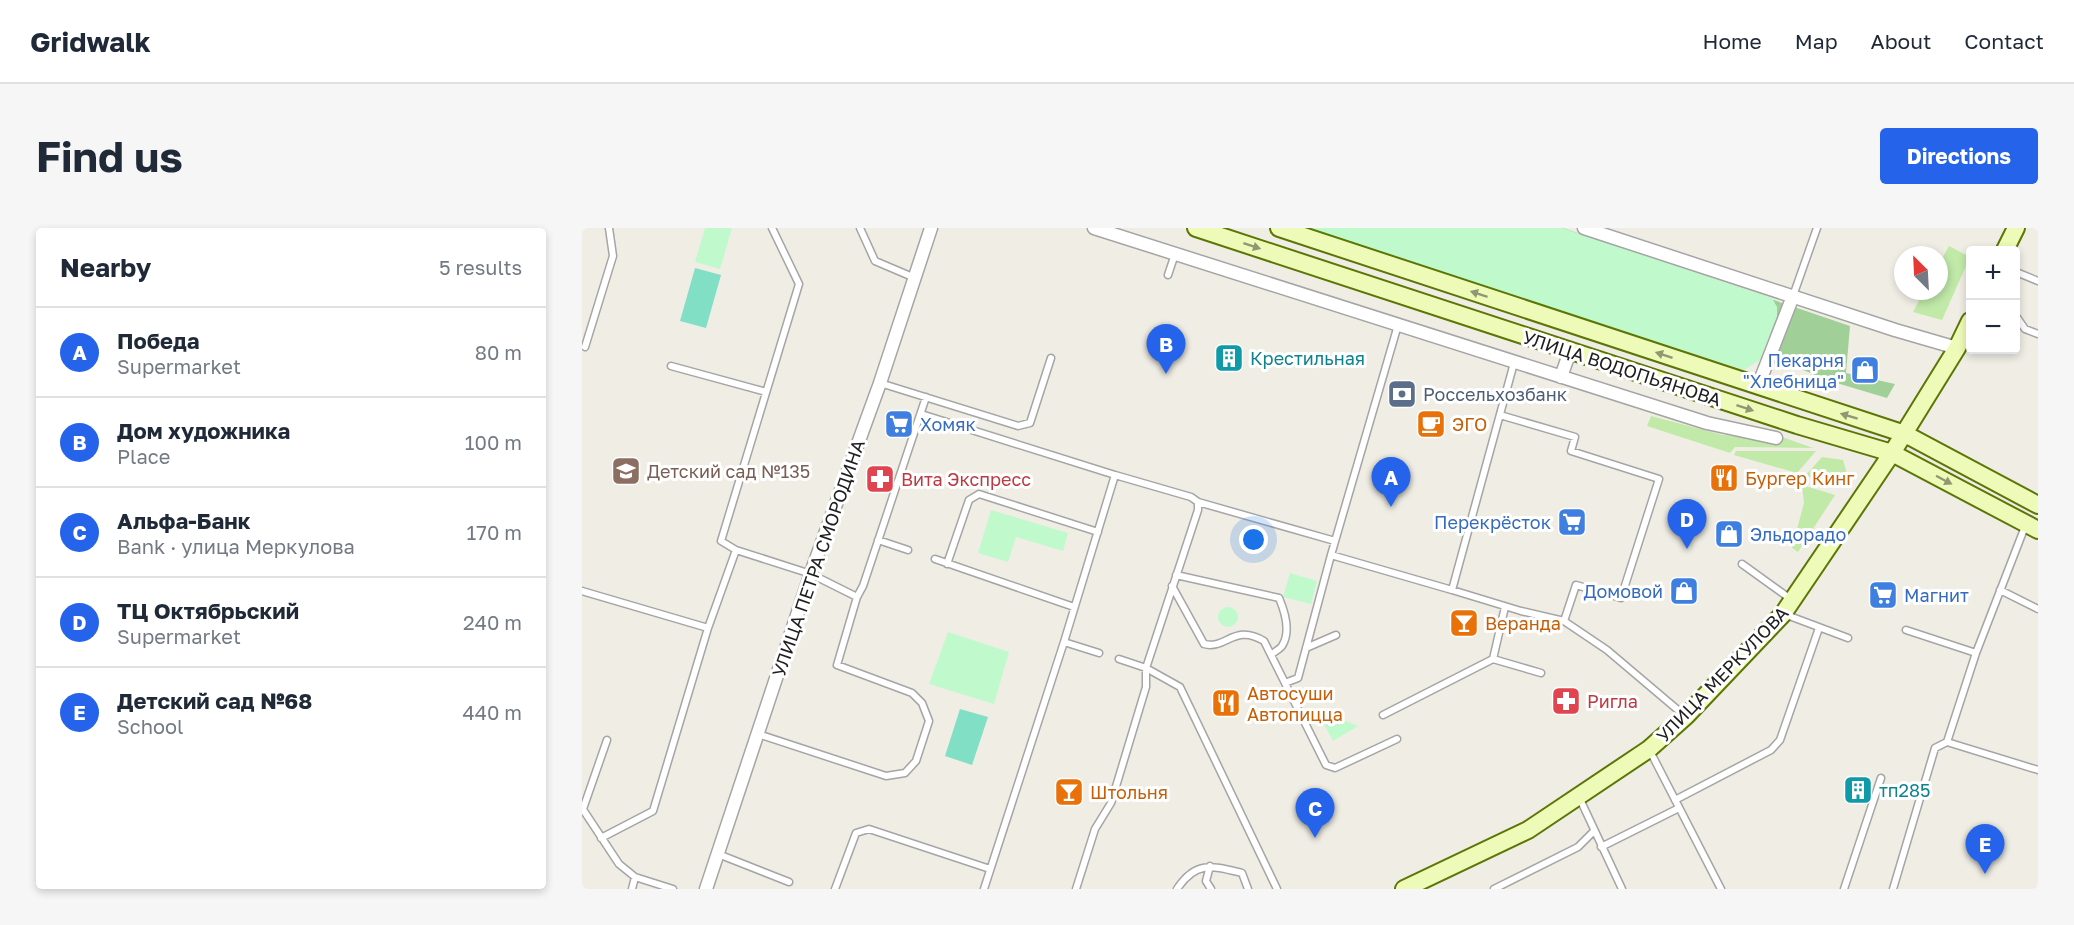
<!DOCTYPE html>
<html lang="en">
<head>
<meta charset="utf-8">
<style>
	:root { --surface:#fff; --page:#f6f6f7; --text:#1f2937; --muted:#747a83; --line:#e0e1e3; --accent:#2563eb }
	body { margin:0; font-family:"Golos Text",sans-serif; background:var(--page); color:var(--text) }
	.controls { position:absolute; right:18px; top:18px; display:grid; overflow:hidden; border-radius:6px; box-shadow:0 3px 9px #0003 }
	.controls button { width:54px; height:54px; display:grid; place-items:center; padding:0; border:0; border-bottom:2px solid var(--line); background:var(--surface); color:var(--text); font:30px sans-serif }
	.compass { position:absolute; left:1312px; top:18px; width:54px; height:54px; border-radius:50%; background:var(--surface); box-shadow:0 3px 9px #0003; rotate:336deg }
	.you { position:absolute; left:672px; top:312px; width:21px; height:21px; margin:-15px; border:4px solid #fff; border-radius:50%; background:#1a73e8; box-shadow:0 0 0 9px #1a73e833 }
	.badge { display:grid; place-items:center; width:39px; height:39px; border-radius:50%; background:var(--accent); color:#fff; font-size:20px; font-weight:700 }
	.pin { position:absolute; translate:-50% -50px; filter:drop-shadow(0 2px 3px #0008) }
	.pin::after { content:''; position:absolute; top:32px; width:21px; height:18px; background:inherit; clip-path:polygon(0 0,100% 0,50% 100%) }
	.list { margin:0; padding:0; list-style:none }
	h2 { display:flex; justify-content:space-between; align-items:center; height:78px; margin:0; padding:0 24px; font-size:26px }
	h2 small { font-size:20px; font-weight:400; color:var(--muted) }
	.list li { display:grid; grid-template-columns:39px 1fr auto; gap:18px; align-items:center; box-sizing:border-box; height:90px; padding:0 24px; border-top:2px solid var(--line) }
	.list b { display:block; font-size:22px; white-space:nowrap }
	.list p { margin:0; font-size:20px; white-space:nowrap; color:var(--muted) }
	.list em { font-size:20px; font-style:normal; color:var(--muted) }
	.map { position:relative; flex:none; width:1456px; height:661px; overflow:hidden; border-radius:6px }
	header { display:flex; align-items:center; gap:36px; box-sizing:border-box; height:84px; padding:0 30px; background:var(--surface); border-bottom:2px solid var(--line) }
	header strong { font-size:28px }
	nav { display:flex; gap:33px; margin-inline-start:auto; font-size:21px }
	.intro { display:flex; align-items:center; justify-content:space-between; box-sizing:border-box; height:144px; padding:0 36px }
	h1 { margin:0; font-size:42px }
	.button { padding:15px 27px; border-radius:6px; background:var(--accent); color:#fff; font-size:21px; font-weight:700 }
	main { display:flex; gap:36px; padding:0 36px }
	aside { flex:1; background:var(--surface); border-radius:6px; box-shadow:0 3px 9px #0003 }
	.map>svg:first-child { display:block }
	.grass { fill:#c1eaa9 }
	.forest { fill:#a1cf98 }
	.park { fill:#c0facc }
	.pitch { fill:#81dfc6 }
	.lines { fill:none; stroke-linecap:round; stroke-linejoin:round }
	.lane-casing { stroke:#a5a5a5; stroke-width:9 }
	.street-casing { stroke:#a5a5a5; stroke-width:15 }
	.secondary-casing { stroke:#5b7604; stroke-width:20 }
	.lane { stroke:#fff; stroke-width:6 }
	.street { stroke:#fff; stroke-width:12 }
	.secondary { stroke:#eefab7; stroke-width:16 }
	.oneway { fill:#909772 }
	.labels { text-anchor:middle; dominant-baseline:central; stroke-width:6; stroke-linejoin:round; paint-order:stroke }
	.culture-label { font-size:18px; fill:#0d838f; stroke:#fff; text-anchor:start }
	.shop-label { font-size:18px; fill:#366cbe; stroke:#fff; text-anchor:end }
	.street-label { font-size:18px; fill:#1e1e1e; stroke:#fff }
	.service-label { font-size:18px; fill:#4e5e75; stroke:#fff; text-anchor:start }
	.food-label { font-size:18px; fill:#c56008; stroke:#fff; text-anchor:start }
	.education-label { font-size:18px; fill:#785e54; stroke:#fff; text-anchor:start }
	.health-label { font-size:18px; fill:#be3a42; stroke:#fff; text-anchor:start }
</style>
</head>
<body>
<header>
<strong>Gridwalk</strong>
<nav><a>Home</a><a>Map</a><a>About</a><a>Contact</a></nav>
</header>
<div class="intro"><h1>Find us</h1><a class="button">Directions</a></div>
<main>
<aside>
<h2>Nearby<small>5 results</small></h2>
<ul class="list">
<li><span class="badge">A</span><div><b>Победа</b><p>Supermarket</p></div><em>80 m</em></li>
<li><span class="badge">B</span><div><b>Дом художника</b><p>Place</p></div><em>100 m</em></li>
<li><span class="badge">C</span><div><b>Альфа-Банк</b><p>Bank · улица Меркулова</p></div><em>170 m</em></li>
<li><span class="badge">D</span><div><b>ТЦ Октябрьский</b><p>Supermarket</p></div><em>240 m</em></li>
<li><span class="badge">E</span><div><b>Детский сад №68</b><p>School</p></div><em>440 m</em></li>
</ul>
</aside>
<div class="map">
<svg width="1456" height="661" viewBox="0 0 1456 661">
	<rect width="100%" height="100%" fill="#efede4"/>
	<path class="grass" d="M 1367,18 L 1388,29 L 1360,92 L 1331,84 L 1342,63 L 1357,63 L 1357,36 Z
		M 1069,188 L 1141,207 L 1203,210 L 1231,220 L 1153,219 L 1148,225 L 1065,198 Z
		M 1154,223 L 1234,223 L 1215,245 L 1152,227 Z
		M 1240,229 L 1261,232 L 1265,246 L 1258,259 L 1223,248 Z
		M 1220,257 L 1253,267 L 1216,324 L 1210,320 L 1222,275 Z"/>
	<path class="forest" d="M 761,0 L 981,0 L 1268,98 L 1264,145 L 1313,156 L 1305,170 L 1248,153 L 1197,132 L 1189,105 L 1158,133 Z"/>
	<path class="park" d="M 123,0 L 150,0 L 138,41 L 113,34 Z
		M 724,0 L 980,0 L 1190,70 L 1195,79 L 1195,89 L 1178,132 L 1162,142 Z
		M 409,282 L 486,305 L 481,323 L 434,309 L 426,334 L 396,325 Z
		M 708,345 L 735,353 L 729,376 L 701,369 Z
		M636 389a10 10 0 1 1 20 0a10 10 0 1 1-20 0Z
		M 366,404 L 427,424 L 412,476 L 347,456 Z
		M 734,481 L 776,498 L 751,513 Z"/>
	<path class="pitch" d="M 113,40 L 139,47 L 124,100 L 98,93 Z
		M 378,481 L 406,489 L 390,537 L 363,528 Z"/>
	<g class="lines">
		<g class="lane-casing">
			<path id="lane" d="M 278,0 L 293,33 L 333,50
				M 1434,44 L 1456,53
				M 586,47 L 593,26
				M 1211,68 L 1235,0
				M 1434,88 L 1443,101 L 1456,106
				M 3,119 L 31,28 L 27,0
				M 932,135 L 870,362 L 939,383 L 982,393 L 1025,422 L 1103,488
				M 89,138 L 184,164
				M 298,155 L 436,198 L 448,195 L 469,130
				M 339,186 L 533,247 L 482,414 L 402,661
				M 918,187 L 993,209 L 989,223 L 1077,251 L 1039,370 L 994,357 L 982,393
				M 616,274 L 753,313
				M 1444,296 L 1394,425 L 1365,514 L 1456,542
				M 296,312 L 326,322
				M 154,322 L 139,313 L 217,56 L 190,0
				M 749,327 L 870,362
				M 353,331 L 492,379
				M 365,336 L 387,272 L 397,266 L 516,304
				M 1160,336 L 1210,372
				M 594,347 L 697,370 C 703,384 709,404 700,418 C 698,421 692,424 689,427
				M 590,358 L 622,416 C 644,422 652,395 682,413 L 744,537 L 753,540 L 815,511
				M 1418,362 L 1456,381
				M 0,363 L 126,400
				M 275,369 L 281,358 L 344,169
				M 1202,386 L 1266,410
				M 1324,402 L 1394,425
				M 482,414 L 517,425
				M 724,420 L 754,407
				M 537,431 L 564,440 L 598,459 L 695,661
				M 911,431 L 959,445
				M 703,455 L 716,450 L 749,327 L 816,97
				M 801,487 L 911,431 L 923,379
				M 1068,523 L 1139,661
				M 997,569 L 1040,661
				M 1093,572 L 1189,522 L 1198,512 L 1237,400
				M 0,580 L 37,636 L 53,649
				M 1,581 L 25,512
				M 19,610 L 71,583 L 126,400 L 154,322 L 229,346 L 275,369 L 255,437 L 330,465 L 340,475 L 347,493 L 334,533 L 323,545 L 304,548 L 176,506
				M 1019,619 L 1097,580
				M 136,626 L 207,654
				M 628,638 L 624,653 L 629,661
				M 50,661 L 53,649 L 91,661
				M 253,661 L 274,605 L 287,601 L 408,641
				M 494,661 L 513,601 L 529,575 L 564,459 L 564,440 L 616,282 L 616,274 L 609,269 L 533,247
				M 595,661 C 614,632 631,638 660,645 L 666,661
				M 912,661 L 996,619 L 1012,603
				M 1262,661 L 1299,550
				M 1311,661 L 1353,520 L 1365,514"/>
		</g>
		<g class="street-casing">
			<path id="street" d="M 512,0 L 1125,195 L 1194,210
				M 1002,0 L 1313,102 L 1375,120
				M 979,149 L 988,123
				M 1176,158 L 1211,68
				M 124,661 L 230,342 L 298,155 L 349,0"/>
		</g>
		<g class="secondary-casing">
			<path id="secondary" d="M 614,0 L 1215,197 L 1310,225 L 1456,302
				M 697,0 L 1323,206 L 1456,277
				M 1423,22 L 1434,0
				M 822,661 L 946,602 L 1067,521 L 1104,488 L 1201,386 L 1310,225 L 1375,120 L 1388,93"/>
		</g>
		<use href="#lane" class="lane"/>
		<use href="#street" class="street"/>
		<use href="#secondary" class="secondary"/>
	</g>
	<defs><path id="oneway-solid" d="M-6-.8H1V-3.2L6.5 0L1 3.2V.8H-6Z" transform="scale(1.5)"/></defs>
	<g class="oneway">
		<use href="#oneway-solid" transform="translate(670 18) rotate(18)"/>
		<use href="#oneway-solid" transform="translate(897 66) rotate(-162)"/>
		<use href="#oneway-solid" transform="translate(1082 127) rotate(-162)"/>
		<use href="#oneway-solid" transform="translate(1163 180) rotate(18)"/>
		<use href="#oneway-solid" transform="translate(1267 188) rotate(-163)"/>
		<use href="#oneway-solid" transform="translate(1362 252) rotate(28)"/>
	</g>
	<defs>
		<g id="building-square" transform="scale(1.5)"><rect x="-9" y="-9" width="18" height="18" rx="4" fill="#0f9aa8" stroke="#fff"/><path d="M-4-6H4V6H1V3H-1V6H-4ZM-2.5-4.3h1.7v1.8h-1.7ZM.8-4.3h1.7v1.8H.8ZM-2.5-1h1.7V.8h-1.7ZM.8-1h1.7V.8H.8Z" fill="#fff"/></g>
		<g id="shop-square" transform="scale(1.5)"><rect x="-9" y="-9" width="18" height="18" rx="4" fill="#3f7fe0" stroke="#fff"/><path d="M-5-2.5h2.3a2.7 3.5 0 0 1 5.4 0H5L5.5 6h-11ZM-1.5-2.5h3a1.5 2.3 0 0 0-3 0Z" fill="#fff"/></g>
		<g id="bank-square" transform="scale(1.5)"><rect x="-9" y="-9" width="18" height="18" rx="4" fill="#5c6f8a" stroke="#fff"/><path d="M-6-4H6V4H-6ZM0-2.3a2.3 2.3 0 1 0 0 4.6a2.3 2.3 0 1 0 0-4.6Z" fill="#fff"/></g>
		<g id="supermarket-square" transform="scale(1.5)"><rect x="-9" y="-9" width="18" height="18" rx="4" fill="#3f7fe0" stroke="#fff"/><path d="M-6-5.5h2.5l.6 2H6L4.5 2H-2.5L-4.4-4H-6ZM-1.5 3.2a1.3 1.3 0 1 0 .1 0ZM3 3.2a1.3 1.3 0 1 0 .1 0Z" fill="#fff"/></g>
		<g id="cafe-square" transform="scale(1.5)"><rect x="-9" y="-9" width="18" height="18" rx="4" fill="#e8710a" stroke="#fff"/><path d="M-5.5-4.5H6V0H3Q3 3.5 0 3.5H-2.5Q-5.5 3.5-5.5 0ZM3-3.2v2h1.7v-2ZM-6 4.5H4V6H-6Z" fill="#fff"/></g>
		<g id="school-square" transform="scale(1.5)"><rect x="-9" y="-9" width="18" height="18" rx="4" fill="#8d6e63" stroke="#fff"/><path d="M0-5L7-2L0 1L-7-2ZM-4 1L0 2.5L4 1V4Q0 6-4 4Z" fill="#fff"/></g>
		<g id="restaurant-square" transform="scale(1.5)"><rect x="-9" y="-9" width="18" height="18" rx="4" fill="#e8710a" stroke="#fff"/><path d="M-5-6h1v4h1v-4h1v4h1v-4h1v5L-1.5 .5V6h-2V.5L-5-1ZM5-6V6H3V1.5H1.5Q1.5-4 5-6Z" fill="#fff"/></g>
		<g id="pharmacy-square" transform="scale(1.5)"><rect x="-9" y="-9" width="18" height="18" rx="4" fill="#e0444e" stroke="#fff"/><path d="M-2-6h4v4h4v4h-4v4h-4v-4h-4v-4h4Z" fill="#fff"/></g>
		<g id="bar-square" transform="scale(1.5)"><rect x="-9" y="-9" width="18" height="18" rx="4" fill="#e8710a" stroke="#fff"/><path d="M-6-5H6L.8 .8V4.5H3.5V6h-7V4.5H-.8V.8Z" fill="#fff"/></g>
	</defs>
	<g fill-rule="evenodd">
		<use href="#building-square" x="647" y="130"/>
		<use href="#shop-square" x="1283" y="142"/>
		<use href="#bank-square" x="820" y="166"/>
		<use href="#supermarket-square" x="317" y="196"/>
		<use href="#cafe-square" x="849" y="196"/>
		<use href="#school-square" x="44" y="243"/>
		<use href="#restaurant-square" x="1142" y="250"/>
		<use href="#pharmacy-square" x="298" y="251"/>
		<use href="#supermarket-square" x="990" y="294"/>
		<use href="#shop-square" x="1147" y="306"/>
		<use href="#shop-square" x="1102" y="363"/>
		<use href="#supermarket-square" x="1301" y="367"/>
		<use href="#bar-square" x="882" y="395"/>
		<use href="#pharmacy-square" x="984" y="473"/>
		<use href="#restaurant-square" x="644" y="475"/>
		<use href="#building-square" x="1276" y="562"/>
		<use href="#bar-square" x="487" y="564"/>
	</g>
	<g class="labels">
		<g class="culture-label">
			<text x="668" y="130">Крестильная</text>
			<text x="1297" y="562">тп285</text>
		</g>
		<g class="shop-label">
			<text x="1262" y="132">Пекарня<tspan x="1262" dy="21">"Хлебница"</tspan></text>
			<text x="338" y="196" text-anchor="start">Хомяк</text>
			<text x="969" y="294">Перекрёсток</text>
			<text x="1168" y="306" text-anchor="start">Эльдорадо</text>
			<text x="1081" y="363">Домовой</text>
			<text x="1322" y="367" text-anchor="start">Магнит</text>
		</g>
		<g class="street-label">
			<text transform="translate(1040 140) rotate(18)">УЛИЦА ВОДОПЬЯНОВА</text>
			<text transform="translate(236 330) rotate(-71)">УЛИЦА ПЕТРА СМОРОДИНА</text>
			<text transform="translate(1140 446) rotate(-46)">УЛИЦА МЕРКУЛОВА</text>
		</g>
		<g class="service-label">
			<text x="841" y="166">Россельхозбанк</text>
		</g>
		<g class="food-label">
			<text x="870" y="196">ЭГО</text>
			<text x="1163" y="250">Бургер Кинг</text>
			<text x="903" y="395">Веранда</text>
			<text x="665" y="465">Автосуши<tspan x="665" dy="21">Автопицца</tspan></text>
			<text x="508" y="564">Штольня</text>
		</g>
		<g class="education-label">
			<text x="65" y="243">Детский сад №135</text>
		</g>
		<g class="health-label">
			<text x="319" y="251">Вита Экспресс</text>
			<text x="1005" y="473">Ригла</text>
		</g>
	</g>
</svg>
<div class="controls">
<button>+</button>
<button>−</button>
</div>
<svg class="compass" viewBox="-18 -18 36 36"><path d="M0-13l5 13h-10z" fill="#e53935"/><path d="M0 13l5-13h-10z" fill="#747a83"/></svg>
<div class="you"></div>
<div class="pin badge" style="left:809px;top:279px">A</div>
<div class="pin badge" style="left:584px;top:146px">B</div>
<div class="pin badge" style="left:733px;top:610px">C</div>
<div class="pin badge" style="left:1105px;top:321px">D</div>
<div class="pin badge" style="left:1403px;top:646px">E</div>
</div>
</main>
</body>
</html>
